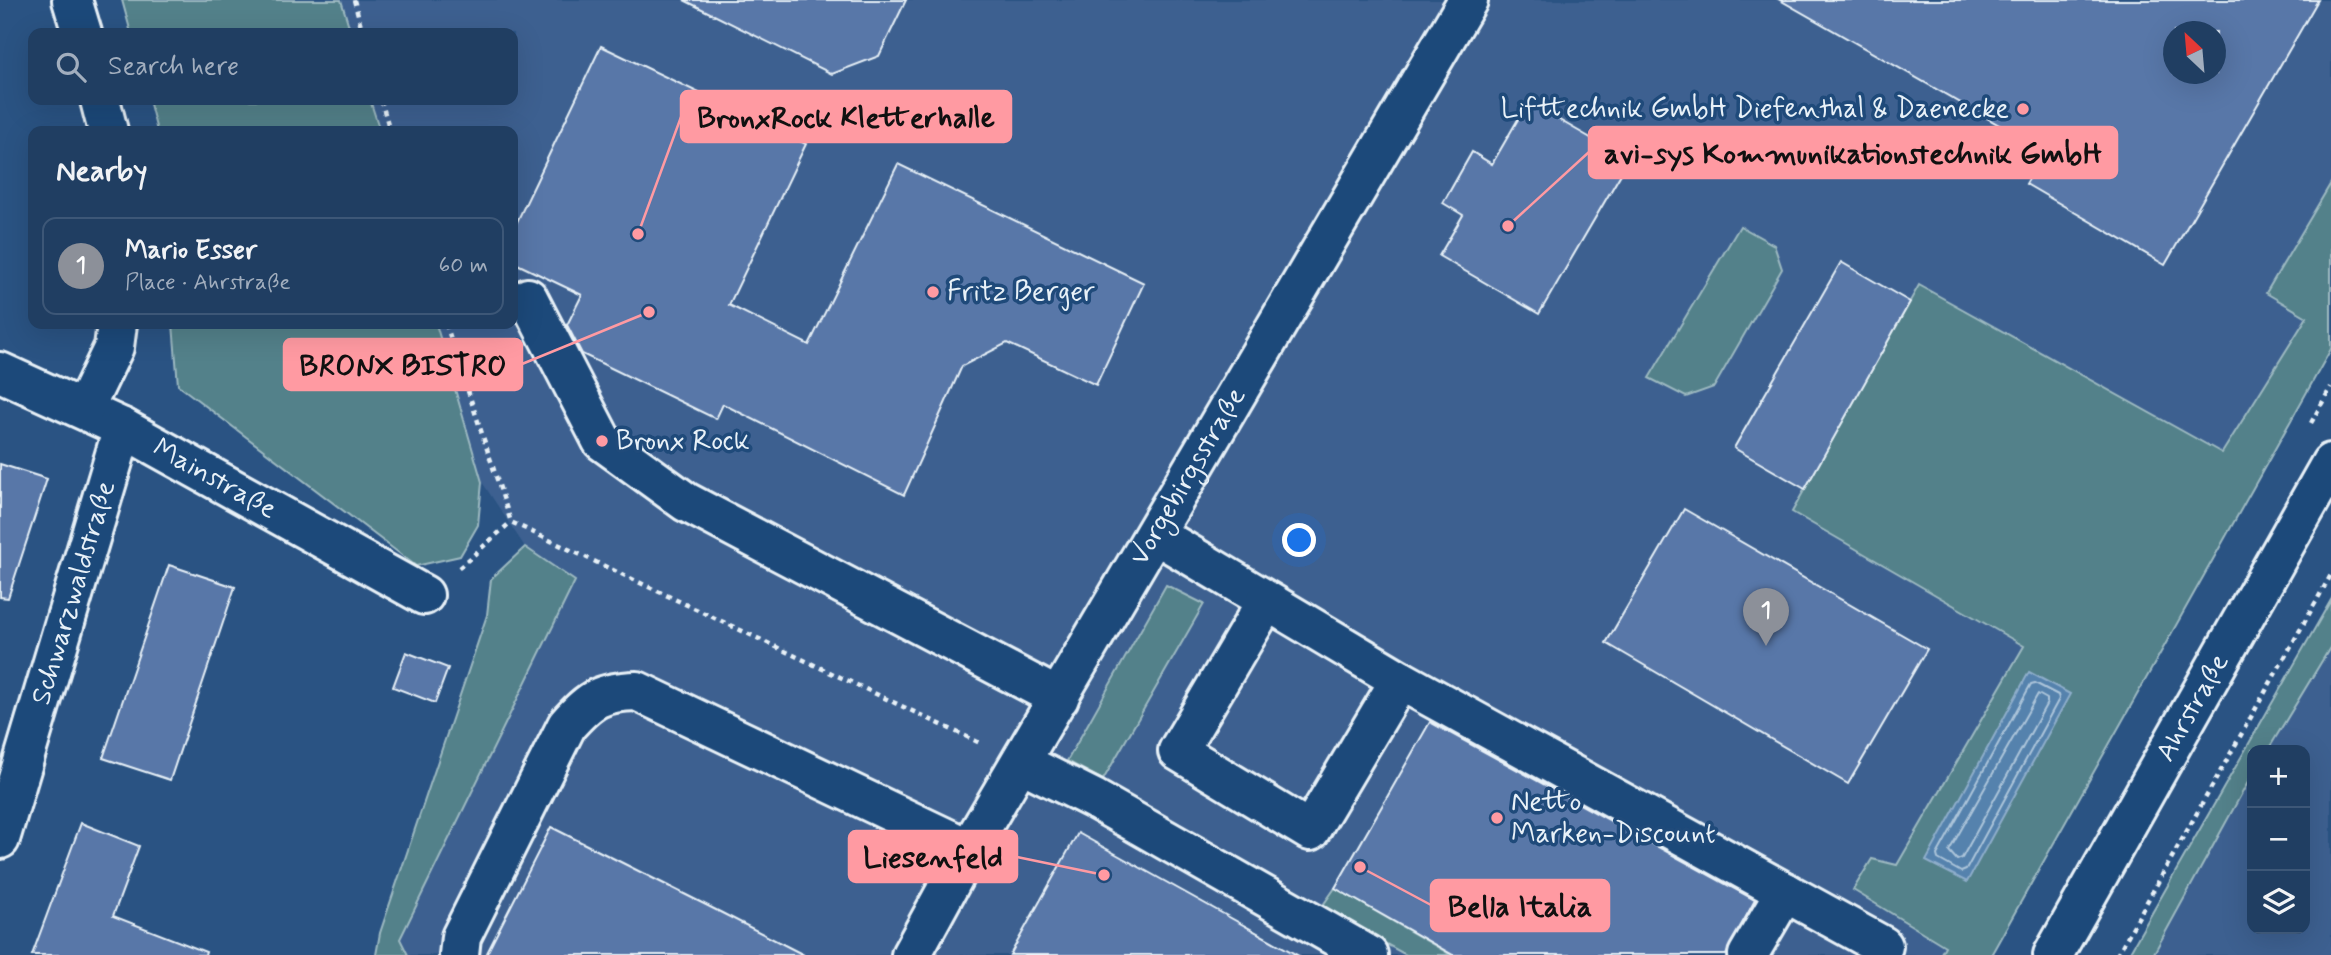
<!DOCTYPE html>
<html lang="en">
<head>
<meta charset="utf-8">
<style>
	:root { --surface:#203e62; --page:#284568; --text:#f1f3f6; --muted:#a2aebe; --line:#3d5777; --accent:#8c9099 }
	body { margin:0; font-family:Mynerve,sans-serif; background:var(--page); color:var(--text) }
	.controls { position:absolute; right:21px; bottom:21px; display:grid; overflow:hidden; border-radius:14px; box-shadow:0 7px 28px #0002 }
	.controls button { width:63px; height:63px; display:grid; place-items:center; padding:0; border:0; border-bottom:2px solid var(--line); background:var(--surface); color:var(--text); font:35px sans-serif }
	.compass { position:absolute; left:2163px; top:21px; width:63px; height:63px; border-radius:50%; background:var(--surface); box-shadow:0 7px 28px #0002; rotate:334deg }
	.you { position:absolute; left:1300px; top:541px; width:24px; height:24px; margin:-18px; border:5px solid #fff; border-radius:50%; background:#1a73e8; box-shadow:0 0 0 10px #1a73e833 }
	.badge { display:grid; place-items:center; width:46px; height:46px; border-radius:50%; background:var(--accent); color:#fff; font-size:23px; font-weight:700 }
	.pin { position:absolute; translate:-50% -58px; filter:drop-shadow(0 2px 4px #0008) }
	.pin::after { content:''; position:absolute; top:37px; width:24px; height:21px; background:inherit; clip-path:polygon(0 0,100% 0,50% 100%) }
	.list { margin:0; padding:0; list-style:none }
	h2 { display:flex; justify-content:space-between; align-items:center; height:91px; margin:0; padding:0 28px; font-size:30px }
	h2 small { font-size:23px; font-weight:400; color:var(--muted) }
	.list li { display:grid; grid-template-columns:46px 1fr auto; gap:21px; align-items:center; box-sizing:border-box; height:98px; margin:0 14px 14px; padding:0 14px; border:2px solid var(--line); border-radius:14px }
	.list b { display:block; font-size:26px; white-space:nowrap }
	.list p { margin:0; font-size:23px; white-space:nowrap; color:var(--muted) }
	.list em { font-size:23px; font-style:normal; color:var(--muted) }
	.icon { flex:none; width:38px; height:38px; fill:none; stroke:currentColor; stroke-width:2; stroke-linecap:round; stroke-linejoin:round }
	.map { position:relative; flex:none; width:2331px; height:955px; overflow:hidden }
	.search { position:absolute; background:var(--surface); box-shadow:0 7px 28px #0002; left:28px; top:28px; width:490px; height:77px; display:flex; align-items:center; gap:18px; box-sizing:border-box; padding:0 24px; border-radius:14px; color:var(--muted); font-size:26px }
	.panel { position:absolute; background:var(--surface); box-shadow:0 7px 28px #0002; left:28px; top:126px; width:490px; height:203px; border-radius:14px }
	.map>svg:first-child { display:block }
	.built { fill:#3c6190; fill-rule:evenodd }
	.green { fill:#52818a; stroke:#9db9c1; stroke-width:2 }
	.water { fill:#5482ad; stroke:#8faecb; stroke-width:2 }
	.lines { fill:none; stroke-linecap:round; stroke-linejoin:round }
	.shore { stroke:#adc5da; stroke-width:2 }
	.building { fill:#5877a8; stroke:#e8f1f8; stroke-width:2; fill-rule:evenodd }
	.minor-casing { stroke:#e8f1f8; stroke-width:44 }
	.major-casing { stroke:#e8f1f8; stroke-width:44 }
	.path { stroke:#e8f1f8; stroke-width:4.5; stroke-dasharray:5 5; stroke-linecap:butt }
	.minor { stroke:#1f4a7a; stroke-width:38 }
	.major { stroke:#1f4a7a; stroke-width:38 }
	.poi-dot { fill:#ff9aa2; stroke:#1f4a7a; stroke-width:2.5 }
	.labels { text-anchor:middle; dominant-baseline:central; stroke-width:7; stroke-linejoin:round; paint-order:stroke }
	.poi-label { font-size:28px; fill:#e8f1f8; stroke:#1f4a7a; text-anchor:start }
	.street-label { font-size:28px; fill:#e8f1f8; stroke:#1f4a7a }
	.leader { fill:none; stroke:#ff9aa2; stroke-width:2.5 }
	.callout-dot { fill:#ff9aa2; stroke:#1f4a7a; stroke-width:2.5 }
	.callout { fill:#ff9aa2; stroke:#ff9aa2; stroke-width:2.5 }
	.callout-label { font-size:30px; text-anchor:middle; font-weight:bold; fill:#111 }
</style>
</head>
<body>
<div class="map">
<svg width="2331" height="955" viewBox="0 0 2331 955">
	<rect width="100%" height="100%" fill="#2a5383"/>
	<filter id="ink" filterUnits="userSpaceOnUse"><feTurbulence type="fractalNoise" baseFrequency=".0143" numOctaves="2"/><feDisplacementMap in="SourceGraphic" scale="14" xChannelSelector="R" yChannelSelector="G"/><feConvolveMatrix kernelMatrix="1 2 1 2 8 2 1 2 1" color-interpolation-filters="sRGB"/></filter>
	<g filter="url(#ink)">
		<path class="built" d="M 341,0 L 2331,0 L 2331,183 L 2267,293 L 2307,317 L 2222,453 L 1940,955 L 408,955 L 400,939 L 575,581 L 525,547 L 482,482 L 436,324 L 513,324 L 513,131 L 380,131 L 370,100 L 513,100 L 513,33 L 351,33 ZM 2174,32 L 2216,32 L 2216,74 L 2174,74 Z
			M 2331,646 L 2331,955 L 2153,955 L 2252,775 L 2252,929 L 2305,929 L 2305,750 L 2268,750 Z"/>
		<path class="green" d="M 122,0 L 341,0 L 351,33 L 131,33 Z
			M 149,100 L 370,100 L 380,131 L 157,131 Z
			M 2331,183 L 2331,349 L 1991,955 L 1940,955 L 1945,946 L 1853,890 L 1872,859 L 1897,865 L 2024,646 L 1792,512 L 1919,285 L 2222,453 L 2307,317 L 2266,293 Z
			M 1740,226 L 1774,245 L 1782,269 L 1714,387 L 1686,397 L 1649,378 Z
			M 173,324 L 436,324 L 482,482 L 478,525 L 460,556 L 416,566 L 178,385 Z
			M 525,547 L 575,581 L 400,939 L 408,955 L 376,955 L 380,933 L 487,615 L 491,579 Z
			M 1166,585 L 1204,604 L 1103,780 L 1067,761 Z
			M 2331,600 L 2331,646 L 2268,750 L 2252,750 L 2252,775 L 2153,955 L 2128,955 Z
			M 1335,888 L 1451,955 L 1406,955 L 1321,908 Z"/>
		<path class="water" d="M 2029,672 L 2070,694 L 1967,882 L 1926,861 Z"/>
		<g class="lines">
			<path class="shore" d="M 2035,683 L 2058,695 L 2059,699 L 1966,870 L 1961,872 L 1938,859 L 1937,855 L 2031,684 Z
				M 2038,694 L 2047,699 L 2047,703 L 1962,858 L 1957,860 L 1949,851 Z"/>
		</g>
		<path class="building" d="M 684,0 L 906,0 L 879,56 L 832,74 Z
			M 1780,0 L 2318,0 L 2165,265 L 2026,184 L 2045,151 ZM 2174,32 L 2216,32 L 2216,74 L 2174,74 Z
			M 601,46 L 806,144 L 729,305 L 809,345 L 898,164 L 1144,283 L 1096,385 L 1007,343 L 962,366 L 904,495 L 723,404 L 716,419 L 582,354 L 567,325 L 582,295 L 513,262 L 513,230 Z
			M 1528,102 L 1629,160 L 1539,314 L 1439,256 L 1463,215 L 1443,203 L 1472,152 L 1492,164 Z
			M 1841,262 L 1910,302 L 1805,489 L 1734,448 Z
			M 0,464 L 47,479 L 8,598 L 0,597 Z
			M 1684,509 L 1927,649 L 1848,784 L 1606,643 Z
			M 169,565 L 235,587 L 170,780 L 103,758 Z
			M 406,652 L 448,668 L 435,703 L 393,687 Z
			M 1430,722 L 1755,900 L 1726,955 L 1453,955 L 1335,888 Z
			M 81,823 L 139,846 L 113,916 L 206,952 L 205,955 L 32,955 Z
			M 551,827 L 722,913 L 804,955 L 486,955 Z
			M 1078,833 L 1229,917 L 1297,955 L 1010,955 Z"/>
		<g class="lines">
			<g class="minor-casing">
				<g id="minor">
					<path d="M 72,0 L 82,33"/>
					<path d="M 100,100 L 108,131"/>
					<path d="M 528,298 L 602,441 L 686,502 L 1059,698"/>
					<path id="s1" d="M 0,372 L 123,428 L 424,595"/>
					<path d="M 84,409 L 114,347 L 117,324"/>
					<path d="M 1155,534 L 1400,680 L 1883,946"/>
					<path d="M 1266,602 L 1178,751 L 1310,831 L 1400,680"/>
					<path d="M 1022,763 L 1094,799 L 1368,955"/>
					<path id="s2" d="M 0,839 L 123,428"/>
					<path d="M 459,955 L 461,937 L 567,725 C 591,698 601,692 637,691 L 969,849"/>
					<path id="s3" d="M 911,955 L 969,849 L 1468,0"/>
					<path d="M 1748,955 L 1785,892"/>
				</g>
			</g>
			<g class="major-casing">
				<g id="major">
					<path id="s4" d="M 2053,955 L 2331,463"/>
				</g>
			</g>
			<path class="path" d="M 354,0 L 363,33
				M 381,100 L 390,131
				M 446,324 L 511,522 L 980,743
				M 2311,423 L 2331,387
				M 459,568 L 511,522
				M 2117,955 L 2331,575"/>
			<use href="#minor" class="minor"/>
			<use href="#major" class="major"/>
		</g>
	</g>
	<g class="poi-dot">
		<circle cx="2023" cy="109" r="7"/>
		<circle cx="933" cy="292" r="7"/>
		<circle cx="602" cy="441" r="7"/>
		<circle cx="1497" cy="818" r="7"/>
	</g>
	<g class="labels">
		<g class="poi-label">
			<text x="2009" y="109" text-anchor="end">Lifttechnik GmbH Diefenthal &amp; Daenecke</text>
			<text x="947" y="292">Fritz Berger</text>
			<text x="616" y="441">Bronx Rock</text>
			<text x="1511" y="802">Netto<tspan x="1511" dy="32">Marken-Discount</tspan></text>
		</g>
		<g class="street-label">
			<text stroke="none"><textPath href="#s3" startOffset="553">Vorgebirgsstraße</textPath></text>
			<text stroke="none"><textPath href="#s1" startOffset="240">Mainstraße</textPath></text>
			<text stroke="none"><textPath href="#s2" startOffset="257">Schwarzwaldstraße</textPath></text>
			<text stroke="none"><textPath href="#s4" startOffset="284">Ahrstraße</textPath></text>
		</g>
	</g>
	<path class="leader" d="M638 234L681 117M1508 226L1589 152M649 312L522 364M1104 875L1017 857M1360 867L1431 905"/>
	<g class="callout-dot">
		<circle cx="638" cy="234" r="7"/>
		<circle cx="1508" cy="226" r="7"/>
		<circle cx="649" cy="312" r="7"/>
		<circle cx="1104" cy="875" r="7"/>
		<circle cx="1360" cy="867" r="7"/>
	</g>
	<g class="callout">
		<rect x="681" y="91" width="330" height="51" rx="7"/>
		<rect x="1589" y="127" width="528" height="51" rx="7"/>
		<rect x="284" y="339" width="238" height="51" rx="7"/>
		<rect x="849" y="831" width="168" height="51" rx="7"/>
		<rect x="1431" y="880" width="178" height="51" rx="7"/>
	</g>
	<g class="callout-label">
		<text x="846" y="127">BronxRock Kletterhalle</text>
		<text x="1853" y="163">avi-sys Kommunikationstechnik GmbH</text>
		<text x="403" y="375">BRONX BISTRO</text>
		<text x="933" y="867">Liesenfeld</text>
		<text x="1520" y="916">Bella Italia</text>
	</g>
</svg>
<div class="controls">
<button>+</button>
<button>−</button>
<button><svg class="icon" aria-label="layers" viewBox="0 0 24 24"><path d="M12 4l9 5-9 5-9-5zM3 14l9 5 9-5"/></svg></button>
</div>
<svg class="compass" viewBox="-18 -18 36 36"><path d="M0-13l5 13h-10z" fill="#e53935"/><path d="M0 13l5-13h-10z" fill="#a2aebe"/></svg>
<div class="you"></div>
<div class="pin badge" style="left:1766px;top:646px">1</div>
<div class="search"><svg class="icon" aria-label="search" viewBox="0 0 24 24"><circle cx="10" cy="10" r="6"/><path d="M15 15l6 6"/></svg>Search here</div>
<section class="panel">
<h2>Nearby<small></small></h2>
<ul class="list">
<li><span class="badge">1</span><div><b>Mario Esser</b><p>Place · Ahrstraße</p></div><em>60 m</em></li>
</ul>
</section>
</div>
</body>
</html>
